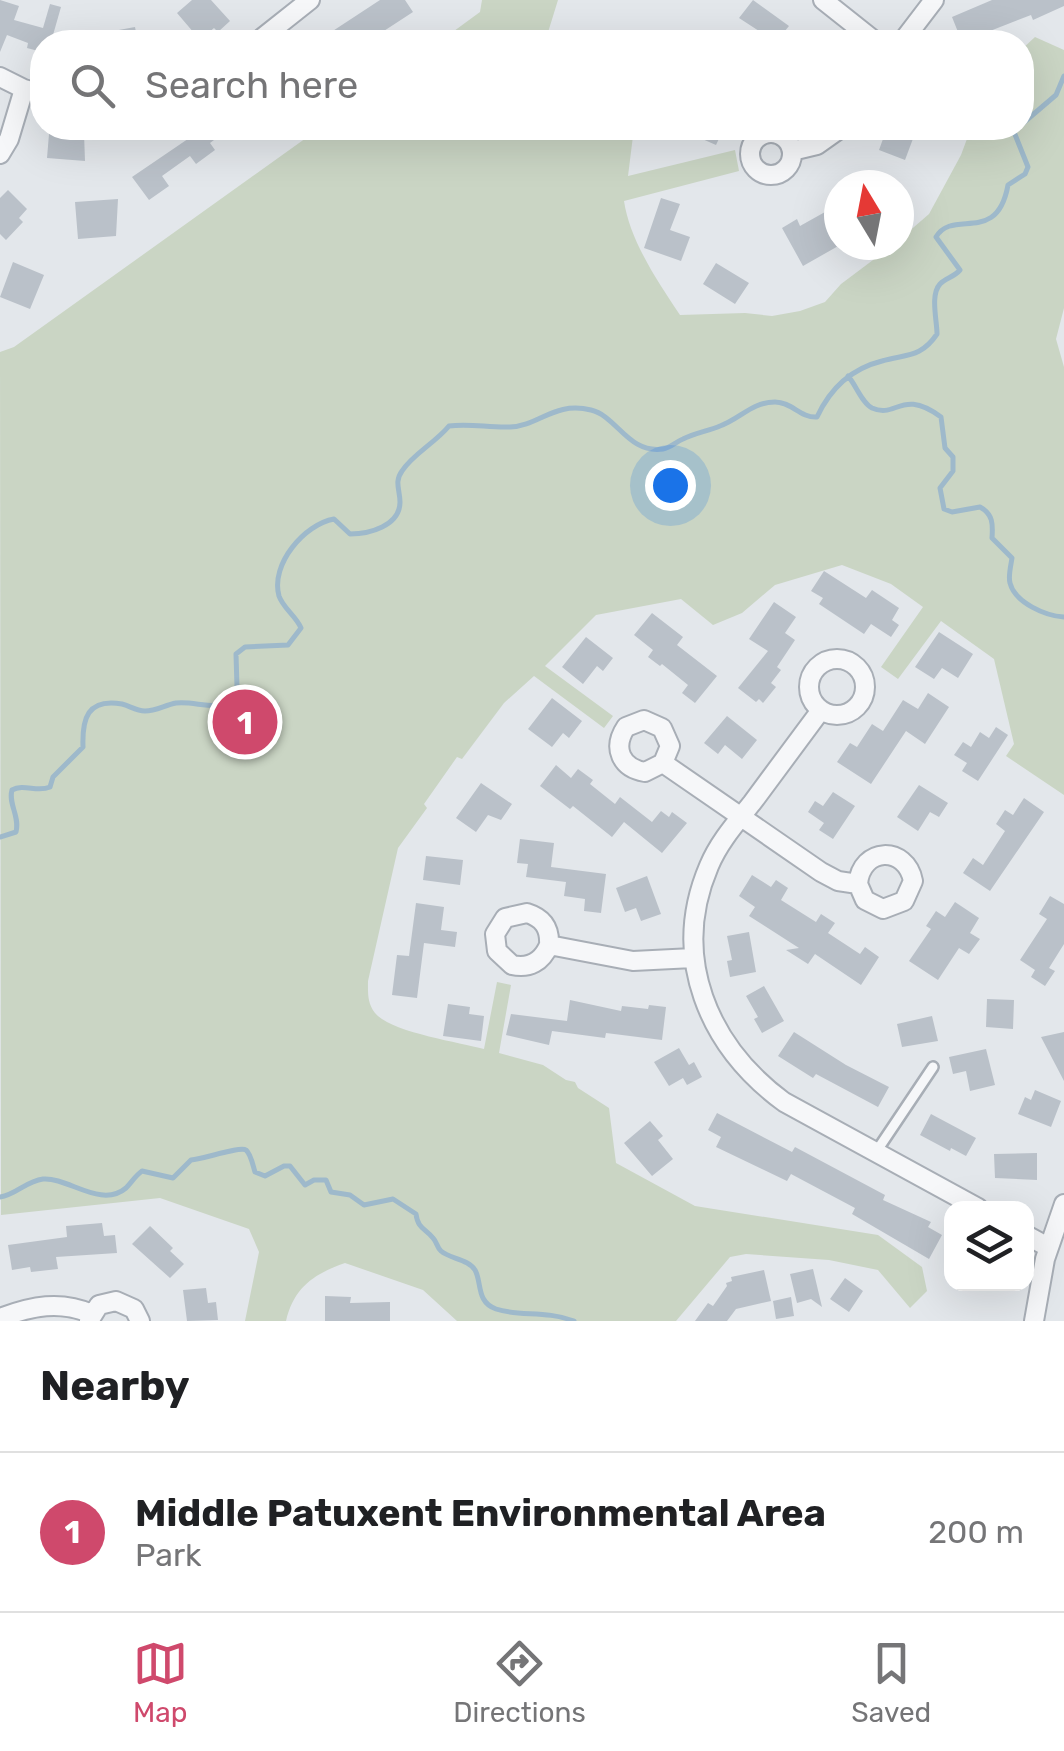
<!DOCTYPE html>
<html lang="en">
<head>
<meta charset="utf-8">
<style>
	:root { --surface:#fff; --page:#f2f2f2; --text:#202124; --muted:#757577; --line:#e0e0e0; --accent:#cf496c }
	body { margin:0; font-family:Rubik,sans-serif; background:var(--page); color:var(--text) }
	.controls { position:absolute; right:30px; bottom:30px; display:grid; overflow:hidden; border-radius:20px; box-shadow:0 10px 40px #0002 }
	.controls button { width:90px; height:90px; display:grid; place-items:center; padding:0; border:0; border-bottom:2px solid var(--line); background:var(--surface); color:var(--text); font:50px sans-serif }
	.compass { position:absolute; left:824px; top:170px; width:90px; height:90px; border-radius:50%; background:var(--surface); box-shadow:0 10px 40px #0002; rotate:350deg }
	.you { position:absolute; left:670px; top:485px; width:35px; height:35px; margin:-25px; border:8px solid #fff; border-radius:50%; background:#1a73e8; box-shadow:0 0 0 15px #1a73e833 }
	.badge { display:grid; place-items:center; width:65px; height:65px; border-radius:50%; background:var(--accent); color:#fff; font-size:32px; font-weight:700 }
	.pin { position:absolute; translate:-50% -50%; border:5px solid #fff; box-shadow:0 2px 10px #0006 }
	.list { margin:0; padding:0; list-style:none }
	h2 { display:flex; justify-content:space-between; align-items:center; height:130px; margin:0; padding:0 40px; font-size:42px }
	h2 small { font-size:32px; font-weight:400; color:var(--muted) }
	.list li { display:grid; grid-template-columns:65px 1fr auto; gap:30px; align-items:center; box-sizing:border-box; height:160px; padding:0 40px; border-top:2px solid var(--line) }
	.list b { display:block; font-size:38px; white-space:nowrap }
	.list p { margin:0; font-size:32px; white-space:nowrap; color:var(--muted) }
	.list em { font-size:32px; font-style:normal; color:var(--muted) }
	.icon { flex:none; width:55px; height:55px; fill:none; stroke:currentColor; stroke-width:2; stroke-linecap:round; stroke-linejoin:round }
	.map { position:relative; flex:none; width:1064px; height:1321px; overflow:hidden }
	.search { position:absolute; background:var(--surface); box-shadow:0 10px 40px #0002; left:30px; right:30px; top:30px; height:110px; display:flex; align-items:center; gap:25px; box-sizing:border-box; padding:0 35px; border-radius:40px; color:var(--muted); font-size:38px }
	.sheet { height:290px; background:var(--surface) }
	nav { display:flex; justify-content:space-around; align-items:center; box-sizing:border-box; height:140px; border-top:2px solid var(--line); background:var(--surface); font-size:28px; color:var(--muted) }
	nav a { display:grid; justify-items:center; gap:5px }
	nav .on { color:var(--accent) }
	.map>svg:first-child { display:block }
	.green { fill:#cad5c4 }
	.lines { fill:none; stroke-linecap:round; stroke-linejoin:round }
	.stream { stroke:#9eb9cb; stroke-width:5 }
	.building { fill:#bac1c9 }
	.service-casing { stroke:#a8aeb6; stroke-width:14 }
	.minor-casing { stroke:#a8aeb6; stroke-width:22 }
	.service { stroke:#f6f7f9; stroke-width:9 }
	.minor { stroke:#f6f7f9; stroke-width:18 }
</style>
</head>
<body>
<div class="map">
<svg width="1064" height="1321" viewBox="0 0 1064 1321">
	<rect width="100%" height="100%" fill="#e3e7eb"/>
	<path class="green" d="M 482,0 L 558,0 L 545,42 L 439,42 L 480,12 Z
		M 1035,37 L 1064,50 L 1064,308 L 1056,339 L 1064,367 L 1064,795 L 1006,756 L 1014,744 L 994,659 L 941,621 L 898,679 L 881,667 L 923,607 L 891,584 L 842,565 L 775,585 L 742,613 L 713,625 L 681,599 L 596,615 L 545,666 L 613,716 L 604,728 L 534,676 L 504,703 L 462,759 L 457,757 L 424,804 L 427,808 L 398,848 L 368,981 C 368,992 367,1003 375,1013 C 390,1032 458,1042 484,1049 L 497,982 L 511,985 L 499,1053 L 543,1065 L 566,1080 L 575,1082 L 578,1088 L 609,1108 L 616,1163 L 695,1206 L 878,1235 L 922,1267 L 927,1291 L 910,1308 L 878,1270 L 829,1260 L 746,1254 L 730,1257 L 676,1321 L 457,1321 L 423,1290 L 345,1263 C 314,1274 294,1287 286,1321 L 245,1321 L 259,1252 L 249,1229 L 160,1198 L 1,1215 L 0,352 L 14,347 L 320,128 L 634,128 L 628,176 L 735,150 L 739,171 L 624,201 C 630,241 658,282 680,315 L 745,313 L 772,316 L 800,311 L 825,302 L 841,284 L 893,245 L 899,245 L 899,240 L 929,214 L 961,155 L 971,128 L 1022,128 L 1022,49 Z"/>
	<g class="lines">
		<path class="stream" d="M 1022,124 L 1056,95 L 1064,76
			M 848,376 C 856,385 862,403 872,408 C 897,419 901,388 941,417 L 945,448 L 953,457 L 953,471 L 940,488 L 944,509 L 952,512 L 980,507 C 993,514 993,524 992,538 L 1012,558 C 1011,565 1008,576 1010,583 C 1015,603 1046,616 1064,617
			M 0,837 L 16,832 C 20,816 8,804 12,790 C 24,783 37,793 50,787 L 53,777 L 83,747 C 82,719 87,698 122,704 C 130,706 136,711 145,711 C 156,711 165,705 176,703 C 192,701 207,708 224,705 L 237,687 L 236,654 L 245,647 L 288,645 L 301,628 C 296,616 283,608 279,596 C 270,564 305,524 334,519 L 350,534 C 369,534 400,526 400,502 C 400,490 394,482 402,471 C 413,454 435,443 449,426 C 470,423 489,428 510,427 C 539,426 554,401 591,410 C 617,416 628,454 663,449 C 670,448 676,442 683,439 C 695,433 708,431 720,426 C 740,419 752,402 775,402 C 792,402 800,418 817,417 C 830,389 850,369 882,361 C 906,354 921,358 937,334 C 937,320 930,295 940,284 C 946,278 954,277 960,270 L 936,237 C 953,208 997,246 1008,185 L 1025,174 L 1028,167 L 1014,132 L 1018,128
			M 0,1197 C 16,1195 26,1181 43,1179 C 68,1177 101,1209 126,1188 C 132,1182 135,1176 142,1171 L 173,1178 L 191,1160 C 204,1159 240,1146 246,1150 C 251,1154 253,1166 255,1172 L 265,1176 L 284,1166 L 290,1166 L 305,1185 L 314,1180 L 326,1180 L 331,1192 L 350,1195 L 364,1205 L 393,1199 L 416,1214 C 418,1229 425,1228 433,1238 C 437,1242 437,1248 441,1251 C 450,1259 468,1259 475,1270 C 482,1282 476,1302 496,1309 C 520,1317 545,1310 574,1321"/>
	</g>
	<path class="building" d="M 0,0 L 19,6 L 14,20 L 43,28 L 50,4 L 61,7 L 51,42 L 42,42 L 42,52 L 27,48 L 28,43 L 7,35 L 0,52 Z
		M 192,0 L 211,0 L 230,21 L 218,32 L 214,28 L 200,40 L 177,13 Z
		M 380,0 L 405,0 L 413,12 L 367,42 L 316,42 Z
		M 753,0 L 789,26 L 776,42 L 739,18 Z
		M 992,0 L 1064,0 L 1064,6 L 1033,20 L 1031,15 L 962,42 L 952,17 Z
		M 135,27 L 138,42 L 87,42 L 86,36 Z
		M 204,128 L 230,128 L 210,143 L 215,150 L 196,164 L 190,156 L 162,176 L 169,186 L 149,200 L 132,177 Z
		M 677,128 L 724,128 L 716,145 Z
		M 887,128 L 917,128 L 905,160 L 879,150 Z
		M 55,131 L 84,133 L 85,161 L 47,158 L 49,134 L 55,134 Z
		M 8,190 L 27,209 L 19,218 L 23,222 L 6,240 L 0,234 L 0,198 Z
		M 661,198 L 680,204 L 670,230 L 690,237 L 681,261 L 644,248 Z
		M 118,199 L 116,236 L 78,239 L 75,202 Z
		M 825,212 L 840,245 L 803,266 L 782,228 L 797,219 L 800,226 Z
		M 13,262 L 44,275 L 30,309 L 0,297 Z
		M 716,263 L 749,283 L 735,304 L 703,284 Z
		M 824,571 L 866,598 L 872,590 L 899,608 L 892,620 L 899,625 L 891,637 L 871,624 L 864,634 L 819,604 L 823,598 L 811,591 Z
		M 774,602 L 796,617 L 785,633 L 795,640 L 777,667 L 781,670 L 771,683 L 776,687 L 763,703 L 759,699 L 756,702 L 738,688 L 768,651 L 749,639 Z
		M 652,613 L 683,637 L 677,645 L 717,676 L 695,703 L 682,693 L 688,685 L 662,664 L 660,666 L 648,657 L 653,650 L 634,635 Z
		M 939,632 L 973,654 L 958,678 L 942,668 L 934,679 L 915,667 Z
		M 586,637 L 613,658 L 603,671 L 597,666 L 583,684 L 562,667 Z
		M 928,693 L 949,707 L 925,744 L 906,731 L 871,784 L 837,762 L 850,743 L 857,747 L 872,724 L 883,731 L 903,700 L 918,709 Z
		M 552,698 L 582,721 L 569,738 L 563,733 L 552,747 L 528,729 Z
		M 727,716 L 757,740 L 742,759 L 725,745 L 718,754 L 704,743 Z
		M 996,727 L 1008,735 L 978,781 L 962,771 L 967,763 L 954,755 L 963,742 L 971,747 L 980,732 L 989,738 Z
		M 556,765 L 571,778 L 578,769 L 593,780 L 590,784 L 615,804 L 620,797 L 652,822 L 661,811 L 669,817 L 672,812 L 687,823 L 662,853 L 624,822 L 612,837 L 573,806 L 570,809 L 540,786 Z
		M 481,783 L 512,804 L 501,820 L 488,815 L 476,832 L 456,818 Z
		M 919,785 L 948,803 L 939,817 L 930,812 L 918,831 L 897,817 Z
		M 833,792 L 855,806 L 833,839 L 819,830 L 824,823 L 808,812 L 815,801 L 823,806 Z
		M 1024,798 L 1044,812 L 990,891 L 963,873 L 973,858 L 983,865 L 1005,831 L 996,824 L 1005,810 L 1013,815 Z
		M 520,839 L 554,843 L 551,867 L 606,874 L 601,913 L 584,911 L 585,899 L 564,896 L 566,882 L 526,877 L 528,864 L 517,863 Z
		M 426,856 L 463,860 L 460,885 L 423,880 Z
		M 752,875 L 771,887 L 776,880 L 788,888 L 781,900 L 816,922 L 821,914 L 835,923 L 828,933 L 860,954 L 865,947 L 879,957 L 861,985 L 815,954 L 808,964 L 786,950 L 799,948 L 749,916 L 755,907 L 739,896 Z
		M 647,876 L 661,914 L 641,921 L 636,908 L 625,912 L 616,888 Z
		M 1050,896 L 1064,904 L 1064,944 L 1049,968 L 1055,971 L 1045,986 L 1031,977 L 1035,970 L 1020,960 L 1047,919 L 1039,914 Z
		M 955,902 L 979,918 L 970,933 L 980,939 L 969,954 L 959,948 L 938,980 L 909,961 L 931,929 L 926,926 L 936,911 L 945,917 Z
		M 416,903 L 444,907 L 441,930 L 457,932 L 455,947 L 424,943 L 417,998 L 392,995 L 397,955 L 409,956 Z
		M 749,932 L 756,972 L 730,977 L 727,961 L 732,960 L 727,936 Z
		M 764,986 L 784,1021 L 762,1033 L 754,1019 L 758,1017 L 746,996 Z
		M 987,999 L 1014,1000 L 1013,1029 L 986,1027 Z
		M 570,1000 L 621,1011 L 622,1006 L 648,1009 L 649,1005 L 666,1007 L 662,1040 L 606,1033 L 605,1038 L 552,1031 L 549,1045 L 506,1035 L 511,1014 L 567,1021 Z
		M 448,1004 L 470,1007 L 469,1014 L 484,1016 L 481,1041 L 443,1036 Z
		M 932,1016 L 938,1041 L 902,1047 L 897,1024 Z
		M 794,1032 L 846,1065 L 889,1087 L 878,1107 L 816,1074 L 813,1078 L 778,1056 Z
		M 1064,1032 L 1064,1081 L 1041,1037 Z
		M 679,1048 L 689,1065 L 694,1062 L 702,1077 L 687,1085 L 683,1078 L 669,1086 L 654,1062 Z
		M 986,1049 L 995,1085 L 970,1091 L 966,1071 L 953,1074 L 949,1057 Z
		M 1035,1090 L 1061,1101 L 1051,1127 L 1018,1114 L 1025,1097 L 1031,1100 Z
		M 717,1113 L 792,1152 L 795,1147 L 885,1195 L 883,1200 L 931,1222 L 928,1227 L 942,1235 L 929,1259 L 852,1214 L 855,1208 L 791,1174 L 787,1181 L 716,1147 L 721,1137 L 708,1130 Z
		M 931,1114 L 976,1138 L 966,1156 L 951,1148 L 950,1151 L 920,1135 Z
		M 650,1121 L 663,1136 L 658,1140 L 673,1159 L 652,1176 L 624,1143 Z
		M 1037,1153 L 1037,1180 L 995,1178 L 994,1154 Z
		M 102,1223 L 104,1236 L 115,1235 L 117,1253 L 56,1257 L 58,1269 L 31,1272 L 30,1267 L 12,1270 L 8,1245 L 67,1237 L 66,1226 Z
		M 150,1226 L 173,1248 L 170,1251 L 184,1264 L 170,1278 L 132,1244 Z
		M 813,1269 L 822,1307 L 811,1299 L 797,1303 L 790,1274 Z
		M 764,1270 L 771,1301 L 736,1309 L 727,1321 L 695,1321 L 708,1303 L 713,1306 L 727,1286 L 726,1283 L 732,1281 L 731,1277 Z
		M 845,1278 L 863,1291 L 849,1312 L 830,1299 Z
		M 206,1288 L 208,1303 L 216,1302 L 218,1320 L 187,1321 L 183,1290 Z
		M 325,1296 L 351,1297 L 350,1303 L 390,1302 L 390,1321 L 325,1321 Z
		M 791,1297 L 794,1316 L 776,1319 L 773,1301 Z"/>
	<g class="lines">
		<g class="service-casing">
			<path id="service" d="M 876,1152 L 933,1067"/>
		</g>
		<g class="minor-casing">
			<path id="minor" d="M 823,0 L 876,42
				M 257,42 L 310,0
				M 902,42 L 934,0
				M 0,77 L 24,89 L 42,94
				M750 154a21 21 0 1 1 42 0a21 21 0 1 1-42 0Z
				M 792,151 L 817,145 L 841,128
				M 0,154 L 9,139 L 24,89
				M809 687a28 28 0 1 1 56 0a28 28 0 1 1-56 0Z
				M 821,710 C 798,741 775,772 752,803 C 736,823 719,842 709,866 C 670,957 708,1046 784,1102 L 978,1208
				M 663,763 L 645,772 C 621,768 612,748 626,727 L 644,720 L 662,728 L 670,746 L 663,763 L 821,872 L 838,881 L 858,884 C 861,847 906,845 913,881 L 904,901 L 883,909 L 865,900 L 858,884
				M 549,945 C 542,962 529,969 512,965 L 497,951 L 495,934 L 505,918 L 527,913 C 543,918 550,928 549,945 L 633,961 L 693,958
				M 1026,1235 L 1048,1247
				M 0,1318 C 32,1306 60,1300 92,1314
				M 89,1321 L 99,1305 L 116,1301 L 134,1309 L 140,1321
				M 1034,1321 L 1045,1259 L 1064,1204"/>
		</g>
		<use href="#service" class="service"/>
		<use href="#minor" class="minor"/>
	</g>
</svg>
<div class="controls">
<button><svg class="icon" aria-label="layers" viewBox="0 0 24 24"><path d="M12 4l9 5-9 5-9-5zM3 14l9 5 9-5"/></svg></button>
</div>
<svg class="compass" viewBox="-18 -18 36 36"><path d="M0-13l5 13h-10z" fill="#e53935"/><path d="M0 13l5-13h-10z" fill="#757577"/></svg>
<div class="you"></div>
<div class="pin badge" style="left:245px;top:722px">1</div>
<div class="search"><svg class="icon" aria-label="search" viewBox="0 0 24 24"><circle cx="10" cy="10" r="6"/><path d="M15 15l6 6"/></svg>Search here</div>
</div>
<section class="sheet">
<h2>Nearby<small></small></h2>
<ul class="list">
<li><span class="badge">1</span><div><b>Middle Patuxent Environmental Area</b><p>Park</p></div><em>200 m</em></li>
</ul>
</section>
<nav>
<a class="on"><svg class="icon" aria-label="map" viewBox="0 0 24 24"><path d="M3 6l6-2 6 2 6-2v14l-6 2-6-2-6 2zM9 4v14M15 6v14"/></svg>Map</a>
<a><svg class="icon" aria-label="directions" viewBox="0 0 24 24"><path d="M12 3l9 9-9 9-9-9zM9 14v-3h6M13 9l2 2-2 2"/></svg>Directions</a>
<a><svg class="icon" aria-label="saved" viewBox="0 0 24 24"><path d="M7 4h10v16l-5-4-5 4z"/></svg>Saved</a>
</nav>
</body>
</html>
